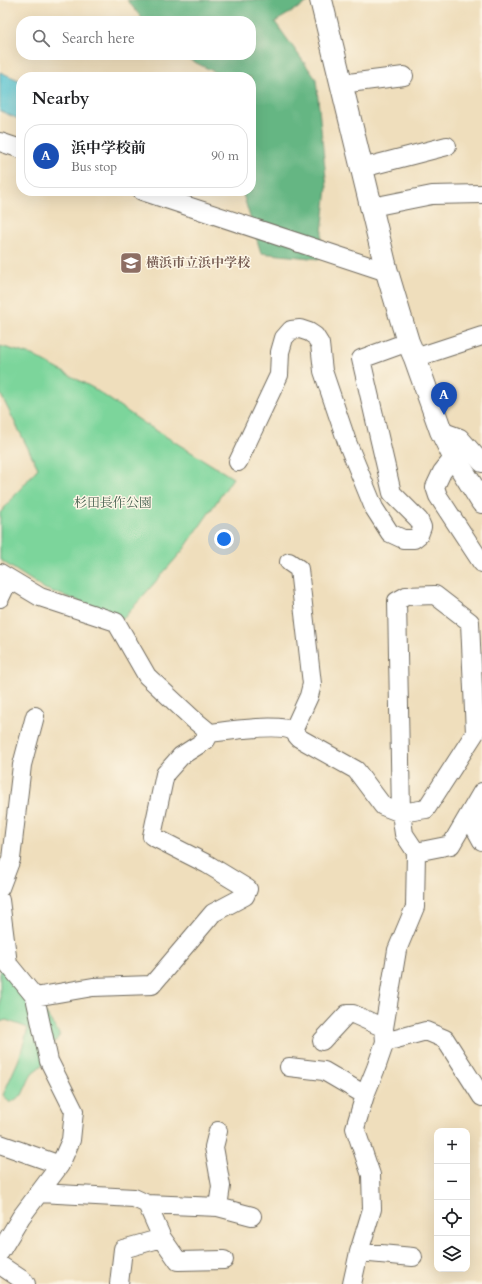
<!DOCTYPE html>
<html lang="en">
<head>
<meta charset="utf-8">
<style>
	:root { --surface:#fff; --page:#f6f6f6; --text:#202124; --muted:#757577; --line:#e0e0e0; --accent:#c8321e }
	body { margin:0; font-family:Cardo,"Noto Serif JP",serif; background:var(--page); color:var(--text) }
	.controls { position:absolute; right:12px; bottom:12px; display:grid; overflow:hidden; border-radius:8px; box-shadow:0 4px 16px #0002 }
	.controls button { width:36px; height:36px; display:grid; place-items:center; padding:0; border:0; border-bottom:1px solid var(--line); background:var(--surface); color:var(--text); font:20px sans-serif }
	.you { position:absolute; left:224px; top:539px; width:14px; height:14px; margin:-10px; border:3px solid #fff; border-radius:50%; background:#1a73e8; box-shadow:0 0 0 6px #1a73e833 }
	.badge { display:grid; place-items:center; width:26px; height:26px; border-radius:50%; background:var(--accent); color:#fff; font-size:13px; font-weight:700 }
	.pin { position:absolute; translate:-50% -33px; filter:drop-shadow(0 1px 2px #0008) }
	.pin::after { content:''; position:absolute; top:21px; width:14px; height:12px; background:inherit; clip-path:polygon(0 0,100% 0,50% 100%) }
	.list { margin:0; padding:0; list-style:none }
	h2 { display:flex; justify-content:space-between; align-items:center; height:52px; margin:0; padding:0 16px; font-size:17px }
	h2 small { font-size:13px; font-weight:400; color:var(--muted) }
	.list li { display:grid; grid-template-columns:26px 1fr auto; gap:12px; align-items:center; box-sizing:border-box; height:64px; margin:0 8px 8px; padding:0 8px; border:1px solid var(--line); border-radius:16px }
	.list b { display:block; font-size:15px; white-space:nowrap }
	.list p { margin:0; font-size:13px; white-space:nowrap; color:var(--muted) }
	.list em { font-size:13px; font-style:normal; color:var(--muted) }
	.icon { flex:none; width:22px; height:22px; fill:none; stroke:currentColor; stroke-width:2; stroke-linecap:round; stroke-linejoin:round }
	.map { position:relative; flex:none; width:482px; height:1284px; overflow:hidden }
	.search { position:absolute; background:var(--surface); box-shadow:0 4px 16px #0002; left:16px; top:16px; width:240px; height:44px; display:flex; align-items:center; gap:10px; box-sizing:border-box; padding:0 14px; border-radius:16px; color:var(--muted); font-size:15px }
	.panel { position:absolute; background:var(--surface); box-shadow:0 4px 16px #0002; left:16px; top:72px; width:240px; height:124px; border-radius:16px }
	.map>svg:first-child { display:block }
	.green { fill:#7cd59b; stroke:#548063 }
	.forest { fill:#65b683; stroke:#487057 }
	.water { fill:#58c4d2; stroke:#42787e }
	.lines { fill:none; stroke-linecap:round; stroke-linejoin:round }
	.minor-casing { stroke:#706a5e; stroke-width:20 }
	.major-casing { stroke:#706a5e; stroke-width:24 }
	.minor { stroke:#fff; stroke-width:18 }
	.major { stroke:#fff; stroke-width:22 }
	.labels { text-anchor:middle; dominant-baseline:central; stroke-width:3; stroke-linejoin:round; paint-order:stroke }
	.education-label { font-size:13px; font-weight:bold; fill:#785e54; stroke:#fcf5e5; text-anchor:start }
	.park-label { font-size:13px; fill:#435e4d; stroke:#fcf5e5 }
</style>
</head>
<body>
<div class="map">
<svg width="482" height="1284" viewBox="0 0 482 1284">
	<rect width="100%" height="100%" fill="#fcf5e5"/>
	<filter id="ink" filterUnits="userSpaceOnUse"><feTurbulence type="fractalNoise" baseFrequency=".025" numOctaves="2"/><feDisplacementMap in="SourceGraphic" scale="8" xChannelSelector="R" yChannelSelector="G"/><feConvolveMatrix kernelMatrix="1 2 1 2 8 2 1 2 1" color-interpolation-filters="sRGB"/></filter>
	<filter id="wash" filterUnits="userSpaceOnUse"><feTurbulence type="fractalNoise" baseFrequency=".012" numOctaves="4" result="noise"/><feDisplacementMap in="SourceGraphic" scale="16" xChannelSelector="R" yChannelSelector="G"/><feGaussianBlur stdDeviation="0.9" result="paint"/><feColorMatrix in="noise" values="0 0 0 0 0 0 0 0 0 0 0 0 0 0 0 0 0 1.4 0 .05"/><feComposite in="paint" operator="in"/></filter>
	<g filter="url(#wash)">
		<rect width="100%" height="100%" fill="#efdebc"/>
		<path class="green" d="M 0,346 L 32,355 L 93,388 L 144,423 L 233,478 L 184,549 L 123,619 L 114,613 L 45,589 L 0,560 L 0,513 L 38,468 L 0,393 Z
			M 0,944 L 60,1035 L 52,1046 L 42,1065 L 32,1073 L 22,1095 L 10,1103 L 3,1095 L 19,1059 L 28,1028 L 6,1020 L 0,1022 Z"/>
		<path class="forest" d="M 127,0 L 308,0 L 308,2 L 275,22 L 316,79 L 327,188 L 319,259 L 261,253 L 242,191 L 251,191 L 251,77 L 225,77 L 180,55 L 251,55 L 251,21 L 144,21 Z"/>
		<path class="water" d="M 0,72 L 21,81 L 21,120 L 0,111 Z"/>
	</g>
	<g filter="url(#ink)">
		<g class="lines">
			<g class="minor-casing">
				<path id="minor" d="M 341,84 L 404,76
					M 0,142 L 21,149
					M 362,168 L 447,146
					M 142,191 L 387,272
					M 372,207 L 432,195 L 482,194
					M 415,358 L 482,336
					M 441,431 L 460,438 L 482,463
					M 454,457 L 442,472 L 435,487 L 438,496 L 482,563
					M 238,462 L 279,375 L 280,352 L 284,338 L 291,330 L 300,329 L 309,332 L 315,336 L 320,344 L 323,371 L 347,442 L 374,508 L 390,533 L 403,539 L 414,539 L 419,535 L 422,527 L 419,520 L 392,493 L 361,359 L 408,342
					M 289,562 L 299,569 L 312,684 L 309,696 L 293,731
					M 0,573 L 40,597 L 116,622 L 147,676 L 193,719 L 210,733 C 226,731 280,723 293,731 C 295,733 297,736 299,738 L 356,770 L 383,806 L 401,813 L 426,809 L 475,733 L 470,622 L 435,595 L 406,596 L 397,601 L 401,813 L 404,834 L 416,852 L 415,907 L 397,950 L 384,1028 L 385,1042 L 376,1068 L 365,1095 L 355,1128 L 371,1175 L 372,1209 L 359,1252 L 352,1284
					M 0,598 L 9,579
					M 476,804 L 478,811 L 476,830 L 482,841
					M 416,852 L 451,845 L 482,792
					M 0,888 L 11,859 L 22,765 L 35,716
					M 0,900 L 8,964 L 35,997
					M 322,1041 L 347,1014 L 353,1014 L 384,1028
					M 385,1042 L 426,1031 L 445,1039 L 482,1097
					M 289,1067 L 324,1071 L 365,1095
					M 218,1131 L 214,1147 L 221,1186 L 218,1207
					M 0,1144 L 60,1165
					M 39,1193 L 134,1198 L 147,1204
					M 162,1238 L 178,1261 L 224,1260
					M 0,1252 L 21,1217 L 60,1165 L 71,1140 L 74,1111 L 49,1061 L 35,997 L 93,987 L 152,985 L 213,913 L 245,896 L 248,889 L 207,864 L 152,836 L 165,774 L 181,756 L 206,740 L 210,733
					M 359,1252 L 413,1257
					M 0,1265 L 24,1281 L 26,1284
					M 119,1284 L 123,1249 L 162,1238 L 147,1204 L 218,1207 L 252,1216"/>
			</g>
			<g class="major-casing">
				<path id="major" d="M 321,0 L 387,272 L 408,342 L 415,358 L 441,431 L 454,457 L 482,502"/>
			</g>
			<use href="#minor" class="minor"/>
			<use href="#major" class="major"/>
		</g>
	</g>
	<defs>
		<g id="school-square" transform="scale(1.15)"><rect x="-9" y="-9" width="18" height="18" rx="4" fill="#8d6e63" stroke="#fcf5e5"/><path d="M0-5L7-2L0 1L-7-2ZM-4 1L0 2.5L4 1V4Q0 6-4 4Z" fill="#fff"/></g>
	</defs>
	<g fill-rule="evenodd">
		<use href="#school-square" x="131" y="263"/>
	</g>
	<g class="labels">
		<g class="education-label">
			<text x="146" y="263">横浜市立浜中学校</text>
		</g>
		<g class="park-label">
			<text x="113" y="503">杉田長作公園</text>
		</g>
	</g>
</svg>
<div class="controls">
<button>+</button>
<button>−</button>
<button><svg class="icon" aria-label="locate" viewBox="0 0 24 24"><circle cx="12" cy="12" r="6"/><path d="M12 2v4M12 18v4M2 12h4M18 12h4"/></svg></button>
<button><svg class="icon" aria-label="layers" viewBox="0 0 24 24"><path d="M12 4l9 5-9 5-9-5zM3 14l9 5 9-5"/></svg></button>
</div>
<div class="you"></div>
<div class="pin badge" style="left:444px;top:415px;background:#1a4fb4">A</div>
<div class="search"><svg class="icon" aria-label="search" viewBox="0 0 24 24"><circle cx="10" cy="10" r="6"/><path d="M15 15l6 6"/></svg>Search here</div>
<section class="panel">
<h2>Nearby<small></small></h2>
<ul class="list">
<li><span class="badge" style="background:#1a4fb4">A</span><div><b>浜中学校前</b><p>Bus stop</p></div><em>90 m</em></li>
</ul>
</section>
</div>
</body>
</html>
